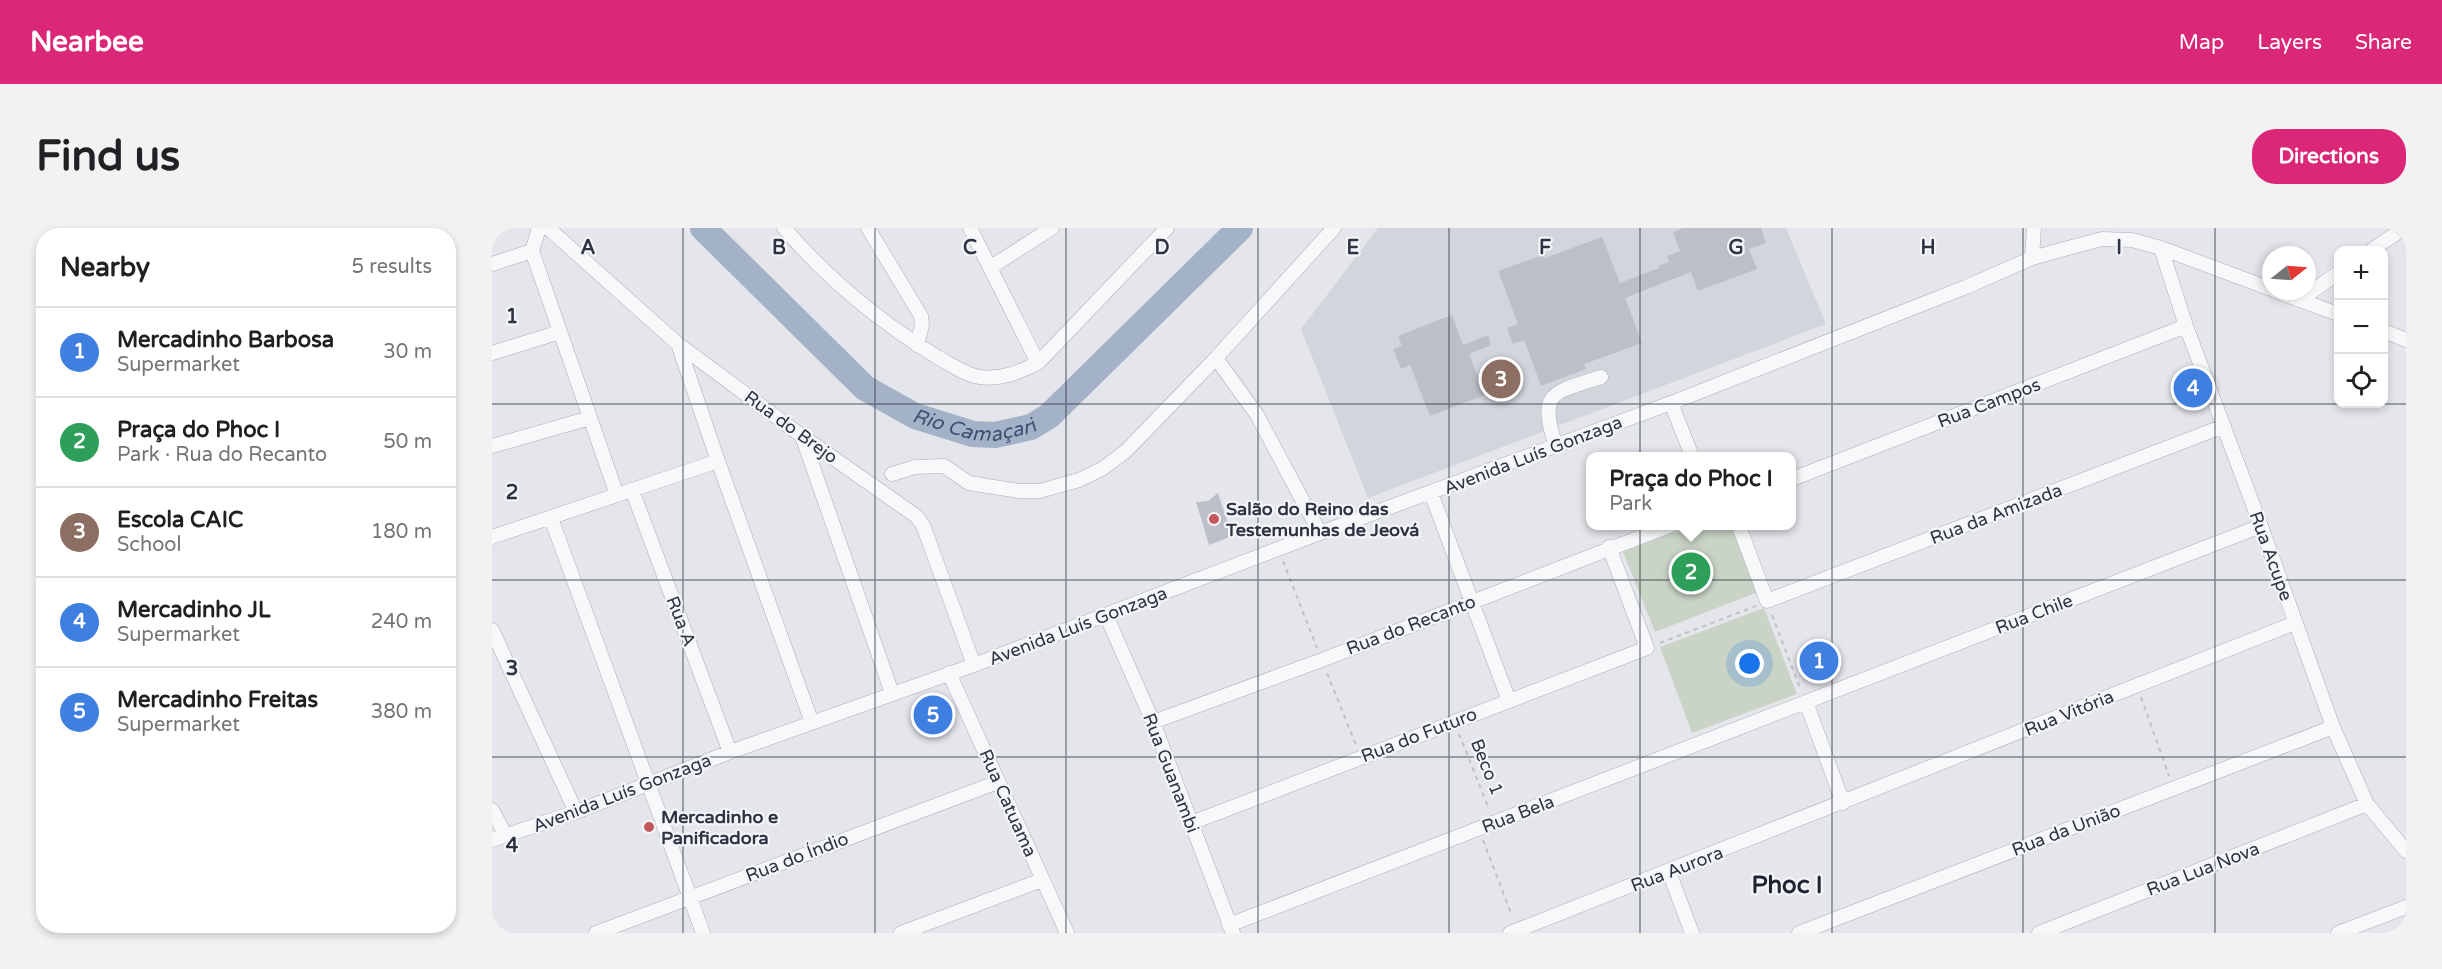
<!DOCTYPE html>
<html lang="en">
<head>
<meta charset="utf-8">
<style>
	:root { --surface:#fff; --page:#f2f2f2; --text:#202124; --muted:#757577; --line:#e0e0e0; --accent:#db2777 }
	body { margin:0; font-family:"Varela Round",sans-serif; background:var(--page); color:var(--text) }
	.controls { position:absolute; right:18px; top:18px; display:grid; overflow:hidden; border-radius:12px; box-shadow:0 3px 9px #0003 }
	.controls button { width:54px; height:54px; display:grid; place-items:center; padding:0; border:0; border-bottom:2px solid var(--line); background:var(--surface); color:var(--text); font:30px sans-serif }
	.compass { position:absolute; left:1770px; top:18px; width:54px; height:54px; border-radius:50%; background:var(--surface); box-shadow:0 3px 9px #0003; rotate:73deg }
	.you { position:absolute; left:1258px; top:436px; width:21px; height:21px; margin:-15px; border:4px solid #fff; border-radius:50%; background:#1a73e8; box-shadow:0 0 0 9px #1a73e833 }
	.badge { display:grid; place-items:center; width:39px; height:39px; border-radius:50%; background:var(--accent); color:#fff; font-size:20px; font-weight:700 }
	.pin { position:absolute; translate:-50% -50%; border:3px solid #fff; box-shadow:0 2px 6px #0006 }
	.popup { position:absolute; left:1094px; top:224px; width:210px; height:78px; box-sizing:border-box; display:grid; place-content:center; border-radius:12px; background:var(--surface); filter:drop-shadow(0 2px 4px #0005); font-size:20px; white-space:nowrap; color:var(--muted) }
	.popup b { font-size:22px; color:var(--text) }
	.popup::after { content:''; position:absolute; left:50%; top:100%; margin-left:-12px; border:12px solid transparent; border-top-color:var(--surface) }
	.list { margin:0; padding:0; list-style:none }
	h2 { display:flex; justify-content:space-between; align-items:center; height:78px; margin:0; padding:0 24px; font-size:26px }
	h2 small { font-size:20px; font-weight:400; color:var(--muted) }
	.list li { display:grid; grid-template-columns:39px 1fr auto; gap:18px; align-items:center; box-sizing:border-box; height:90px; padding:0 24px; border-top:2px solid var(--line) }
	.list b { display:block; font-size:22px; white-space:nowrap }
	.list p { margin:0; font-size:20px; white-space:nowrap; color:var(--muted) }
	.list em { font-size:20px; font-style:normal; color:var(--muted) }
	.icon { flex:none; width:33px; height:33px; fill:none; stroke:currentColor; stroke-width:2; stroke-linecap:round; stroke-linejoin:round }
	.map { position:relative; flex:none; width:1914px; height:705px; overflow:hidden; border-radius:24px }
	header { display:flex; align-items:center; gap:36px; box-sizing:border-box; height:84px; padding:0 30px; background:var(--accent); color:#fff }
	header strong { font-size:28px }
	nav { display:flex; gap:33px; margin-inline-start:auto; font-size:21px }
	.intro { display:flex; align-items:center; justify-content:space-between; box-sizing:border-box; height:144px; padding:0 36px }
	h1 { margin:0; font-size:42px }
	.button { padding:15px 27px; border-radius:24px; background:var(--accent); color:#fff; font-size:21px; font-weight:700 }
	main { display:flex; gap:36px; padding:0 36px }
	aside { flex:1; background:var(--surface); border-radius:24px; box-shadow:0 3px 9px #0003 }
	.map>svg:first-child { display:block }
	.built { fill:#d3d5dd }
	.green { fill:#c9d4c6 }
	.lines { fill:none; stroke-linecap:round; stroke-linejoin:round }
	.river { stroke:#a3b2c7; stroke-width:26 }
	.building { fill:#bcbfc7 }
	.minor-casing { stroke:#a9adb5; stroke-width:15 }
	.path { stroke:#bec1c6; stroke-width:2; stroke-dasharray:4.5 4.5; stroke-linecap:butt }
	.minor { stroke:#f7f8f9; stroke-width:14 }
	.grid { fill:none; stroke:#2d3342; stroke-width:1.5; stroke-opacity:0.55 }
	.poi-dot { fill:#c2575e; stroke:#f4f5f8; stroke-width:2 }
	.labels { text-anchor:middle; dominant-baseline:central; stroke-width:4.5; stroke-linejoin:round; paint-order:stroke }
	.street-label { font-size:18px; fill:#2d3342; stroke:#f4f5f8 }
	.poi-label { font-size:18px; font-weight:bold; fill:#2d3342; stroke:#f4f5f8; text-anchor:start }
	.water-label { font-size:20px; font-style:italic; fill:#3b4f72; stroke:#f4f5f8 }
	.district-label { font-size:24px; font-weight:bold; fill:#1f2433; stroke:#f4f5f8 }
	.grid-label { font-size:20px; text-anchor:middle; font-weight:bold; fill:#2d3342; stroke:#f4f5f8; stroke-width:4.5; stroke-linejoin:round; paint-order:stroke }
</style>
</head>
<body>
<header>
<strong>Nearbee</strong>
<nav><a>Map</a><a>Layers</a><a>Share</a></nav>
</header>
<div class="intro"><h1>Find us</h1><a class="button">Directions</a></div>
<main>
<aside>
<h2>Nearby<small>5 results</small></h2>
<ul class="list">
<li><span class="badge" style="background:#3f7fe0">1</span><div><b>Mercadinho Barbosa</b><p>Supermarket</p></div><em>30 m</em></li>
<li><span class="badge" style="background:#2e9e5b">2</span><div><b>Praça do Phoc I</b><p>Park · Rua do Recanto</p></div><em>50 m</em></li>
<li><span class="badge" style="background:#8d6e63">3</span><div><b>Escola CAIC</b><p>School</p></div><em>180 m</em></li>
<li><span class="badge" style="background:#3f7fe0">4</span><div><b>Mercadinho JL</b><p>Supermarket</p></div><em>240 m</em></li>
<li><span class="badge" style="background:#3f7fe0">5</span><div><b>Mercadinho Freitas</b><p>Supermarket</p></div><em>380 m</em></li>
</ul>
</aside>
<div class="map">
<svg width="1914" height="705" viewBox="0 0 1914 705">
	<rect width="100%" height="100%" fill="#e4e6eb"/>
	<path class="built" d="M 886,0 L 1294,0 L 1334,96 L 876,270 L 809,101 Z"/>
	<path class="green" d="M 1198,298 L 1240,298 L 1266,364 L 1163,404 L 1131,324 Z
		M 1272,380 L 1305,466 L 1200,505 L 1168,419 Z"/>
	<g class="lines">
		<path class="river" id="s1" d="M 211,0 L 373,160 L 423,188 L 481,206 L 503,207 L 539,199 L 557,188 L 748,0"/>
	</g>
	<path class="building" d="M 1191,0 L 1269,0 L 1274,15 L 1257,21 L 1265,41 L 1206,63 L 1199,44 L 1133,70 L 1150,115 L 1092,136 L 1094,141 L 1049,158 L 1032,112 L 1021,116 L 1015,100 L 1026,96 L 1006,43 L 1051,27 L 1053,30 L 1110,9 L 1128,55 L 1167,40 L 1166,38 L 1177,34 L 1175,28 L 1188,23 L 1181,4 Z
		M 960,87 L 971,117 L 996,107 L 999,117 L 977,126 L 993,167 L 938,188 L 918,137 L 909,141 L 901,121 L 910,118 L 906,108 Z
		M 726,265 L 740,308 L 717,317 L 704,274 L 716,273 Z"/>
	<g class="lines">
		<g class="minor-casing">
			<path id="minor" d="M 47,0 L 40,23 L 125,267
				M 56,0 L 186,116 L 310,208 L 424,288 L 431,297 L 482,437
				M 292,0 C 336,51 389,95 447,130 C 460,137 473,147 488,149 C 509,152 527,144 546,135 L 675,0
				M 376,0 L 429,88 L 430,97 L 425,117
				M 478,0 L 546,135
				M 1669,20 L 1694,98 L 1769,298 L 1841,499 L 1875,576 L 1914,623
				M 1880,22 L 1912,0
				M 1540,30 L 1542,0
				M 0,36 L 40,23
				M 499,39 L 560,0
				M 1783,63 L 1846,86
				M 1808,72 L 1846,45
				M 1892,103 L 1914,112
				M 186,116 L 226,233 L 320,495
				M 0,125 L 68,104
				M 724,130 L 765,187 L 828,305
				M 1179,175 L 1200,228
				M 310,208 L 400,465
				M 0,218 L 98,190
				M 1064,218 C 1045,162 1062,165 1109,149
				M 400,246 L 423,239 L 452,238 L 477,255 L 527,263 L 548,263 L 587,252 L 610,241 L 634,223 L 724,130 L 842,0
				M 1300,251 L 1694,98
				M 140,262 L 238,524
				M 939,265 L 1017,473
				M 59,290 L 211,705
				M 1247,298 L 1275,373 L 1732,198
				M 0,309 L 226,233
				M 614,387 L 661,494 L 741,705
				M 0,402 L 84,584
				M 457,445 L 575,705
				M 1314,474 L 1351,575
				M 661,494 L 830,432 L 1177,298
				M 0,582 L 14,608
				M 699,595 L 1155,420 L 1117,319
				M 0,612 L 84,584 L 238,524 L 482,437 L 828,305 L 1179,175 L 1474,59 L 1540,30 L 1565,23 L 1610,11 L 1640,12 L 1669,20 L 1779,61
				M 1177,644 L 1200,705
				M 737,697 L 1769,298
				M 104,705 L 506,554
				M 409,705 L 550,652
				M 1018,705 L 1803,395
				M 1307,705 L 1841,499
				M 1547,705 L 1875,576
				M 1846,705 L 1914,679"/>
		</g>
		<path class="path" d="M 791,333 L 825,420
			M 1280,387 L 1308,460
			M 1168,415 L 1264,378
			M 835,445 L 864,517
			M 1649,469 L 1677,548
			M 967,506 L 997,581
			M 991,612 L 1020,688"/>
		<use href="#minor" class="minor"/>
	</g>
	<path class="grid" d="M 191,0 L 191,705M 383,0 L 383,705M 574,0 L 574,705M 766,0 L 766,705M 957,0 L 957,705M 1148,0 L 1148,705M 1340,0 L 1340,705M 1531,0 L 1531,705M 1723,0 L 1723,705M 0,176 L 1914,176M 0,352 L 1914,352M 0,529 L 1914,529"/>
	<g class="poi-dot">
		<circle cx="722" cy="291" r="6"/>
		<circle cx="157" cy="599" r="6"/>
	</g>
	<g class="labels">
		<g class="street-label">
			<text transform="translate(1497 175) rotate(-21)">Rua Campos</text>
			<text transform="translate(299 199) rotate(36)">Rua do Brejo</text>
			<text transform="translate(1041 227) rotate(-21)">Avenida Luís Gonzaga</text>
			<text transform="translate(1504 286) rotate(-21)">Rua da Amizada</text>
			<text transform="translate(1779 328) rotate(70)">Rua Acupe</text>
			<text transform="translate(1542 386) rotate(-21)">Rua Chile</text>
			<text transform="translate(189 393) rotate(69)">Rua A</text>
			<text transform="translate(919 397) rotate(-21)">Rua do Recanto</text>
			<text transform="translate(586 398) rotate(-21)">Avenida Luís Gonzaga</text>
			<text transform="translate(1577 485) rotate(-22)">Rua Vitória</text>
			<text transform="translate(927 507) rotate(-21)">Rua do Futuro</text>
			<text transform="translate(995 539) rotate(68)">Beco 1</text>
			<text transform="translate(679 545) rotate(69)">Rua Guanambi</text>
			<text transform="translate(130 565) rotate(-21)">Avenida Luís Gonzaga</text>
			<text transform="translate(516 575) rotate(66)">Rua Catuama</text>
			<text transform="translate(1026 586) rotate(-21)">Rua Bela</text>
			<text transform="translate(1574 602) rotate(-21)">Rua da União</text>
			<text transform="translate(305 629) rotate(-21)">Rua do Índio</text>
			<text transform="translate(1185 641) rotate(-21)">Rua Aurora</text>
			<text transform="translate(1711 641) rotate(-21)">Rua Lua Nova</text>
		</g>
		<g class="poi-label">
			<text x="734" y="281">Salão do Reino das<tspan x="734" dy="21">Testemunhas de Jeová</tspan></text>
			<text x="169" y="589">Mercadinho e<tspan x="169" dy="21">Panificadora</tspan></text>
		</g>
		<g class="water-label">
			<text stroke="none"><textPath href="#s1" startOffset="346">Rio Camaçari</textPath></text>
		</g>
		<g class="district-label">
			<text x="1295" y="657">Phoc I</text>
		</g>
	</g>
	<g class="grid-label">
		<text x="96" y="26">A</text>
		<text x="287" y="26">B</text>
		<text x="478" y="26">C</text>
		<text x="670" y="26">D</text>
		<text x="861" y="26">E</text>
		<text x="1053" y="26">F</text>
		<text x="1244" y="26">G</text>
		<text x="1436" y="26">H</text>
		<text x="1627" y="26">I</text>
		<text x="20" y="95">1</text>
		<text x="20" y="271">2</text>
		<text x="20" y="447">3</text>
		<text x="20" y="624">4</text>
	</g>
</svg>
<div class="controls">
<button>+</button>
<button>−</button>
<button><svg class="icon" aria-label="locate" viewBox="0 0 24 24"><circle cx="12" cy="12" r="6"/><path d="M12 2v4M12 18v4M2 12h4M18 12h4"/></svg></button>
</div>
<svg class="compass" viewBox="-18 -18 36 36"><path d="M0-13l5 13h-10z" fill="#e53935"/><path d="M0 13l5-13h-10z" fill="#757577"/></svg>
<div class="you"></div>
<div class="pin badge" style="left:1327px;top:433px;background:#3f7fe0">1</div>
<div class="pin badge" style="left:1199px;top:344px;background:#2e9e5b">2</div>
<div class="popup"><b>Praça do Phoc I</b>Park</div>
<div class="pin badge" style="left:1009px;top:151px;background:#8d6e63">3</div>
<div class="pin badge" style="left:1701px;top:160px;background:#3f7fe0">4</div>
<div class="pin badge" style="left:441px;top:487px;background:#3f7fe0">5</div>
</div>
</main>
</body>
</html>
